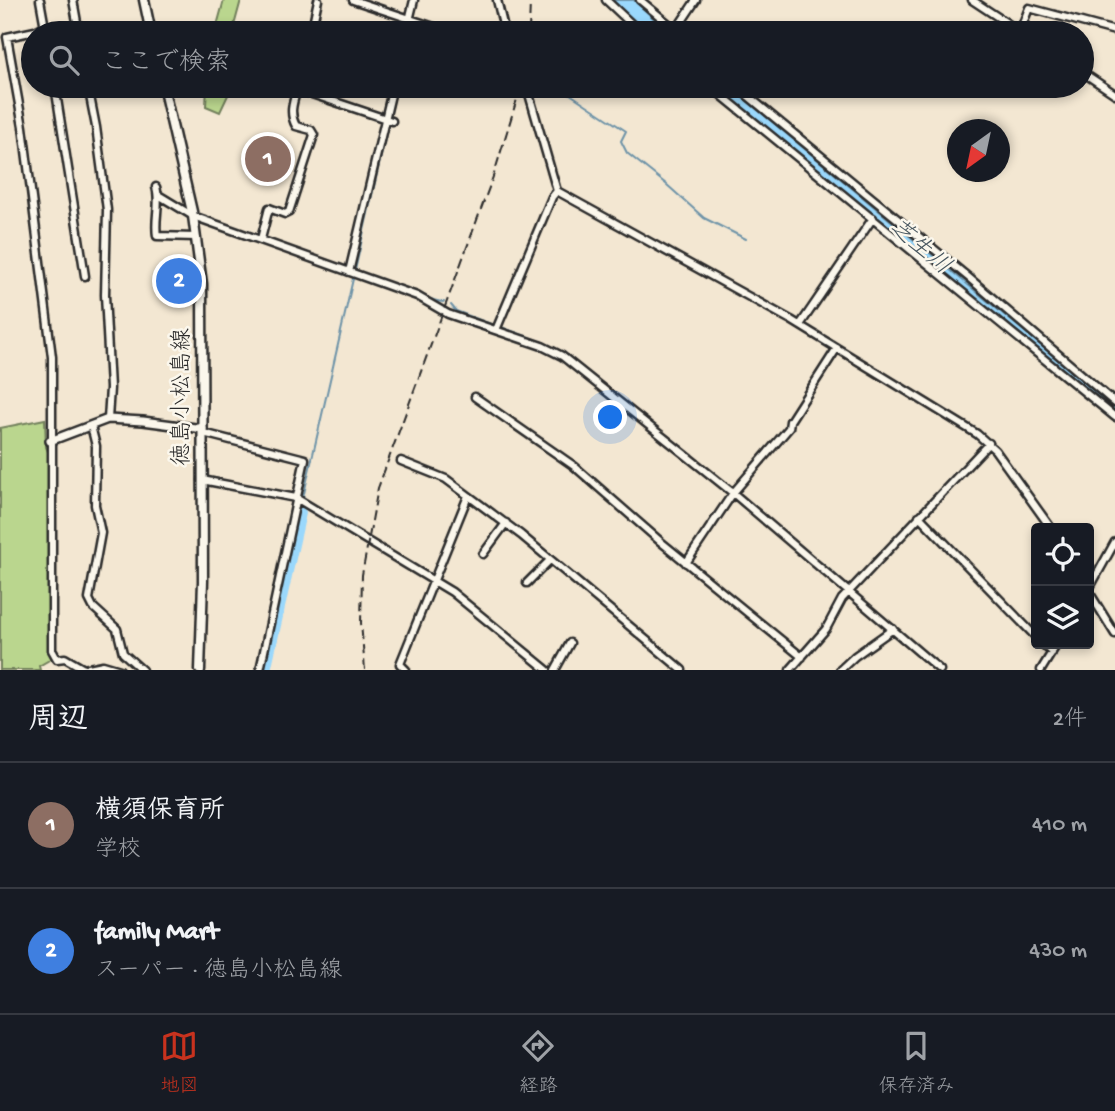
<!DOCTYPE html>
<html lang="ja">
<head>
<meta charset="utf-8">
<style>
	:root { --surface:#171b24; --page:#242831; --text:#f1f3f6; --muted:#9ea1a6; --line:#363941; --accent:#c8321e }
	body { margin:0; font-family:"Gochi Hand","Klee One",sans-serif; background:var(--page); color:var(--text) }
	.controls { position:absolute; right:21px; bottom:21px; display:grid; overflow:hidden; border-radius:7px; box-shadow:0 4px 10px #0003 }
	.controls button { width:63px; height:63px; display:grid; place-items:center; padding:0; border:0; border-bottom:2px solid var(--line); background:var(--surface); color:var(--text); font:35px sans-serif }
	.compass { position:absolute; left:947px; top:119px; width:63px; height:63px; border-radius:50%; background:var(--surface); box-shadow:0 4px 10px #0003; rotate:213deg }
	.you { position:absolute; left:611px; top:418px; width:24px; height:24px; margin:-18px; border:5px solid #fff; border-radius:50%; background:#1a73e8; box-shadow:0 0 0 10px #1a73e833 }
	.badge { display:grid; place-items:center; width:46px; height:46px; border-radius:50%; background:var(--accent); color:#fff; font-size:23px; font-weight:700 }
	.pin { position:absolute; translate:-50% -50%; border:4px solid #fff; box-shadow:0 2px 7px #0006 }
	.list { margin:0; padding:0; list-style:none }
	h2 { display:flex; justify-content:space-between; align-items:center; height:91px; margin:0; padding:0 28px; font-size:30px }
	h2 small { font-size:23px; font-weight:400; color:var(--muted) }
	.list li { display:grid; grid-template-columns:46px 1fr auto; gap:21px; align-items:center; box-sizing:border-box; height:126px; padding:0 28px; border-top:2px solid var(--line) }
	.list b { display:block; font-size:26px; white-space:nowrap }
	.list p { margin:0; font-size:23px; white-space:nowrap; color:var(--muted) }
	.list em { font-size:23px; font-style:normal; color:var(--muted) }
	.icon { flex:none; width:38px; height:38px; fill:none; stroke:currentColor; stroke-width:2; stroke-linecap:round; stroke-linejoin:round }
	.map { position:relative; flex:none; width:1115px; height:670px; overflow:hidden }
	.search { position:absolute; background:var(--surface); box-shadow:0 4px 10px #0003; left:21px; right:21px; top:21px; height:77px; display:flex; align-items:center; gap:18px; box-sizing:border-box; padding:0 24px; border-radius:38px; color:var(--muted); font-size:26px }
	.sheet { height:343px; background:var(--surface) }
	nav { display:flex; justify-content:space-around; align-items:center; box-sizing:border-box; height:98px; border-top:2px solid var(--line); background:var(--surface); font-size:19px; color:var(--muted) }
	nav a { display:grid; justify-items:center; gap:4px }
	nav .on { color:var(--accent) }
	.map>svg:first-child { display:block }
	.green { fill:#bad68e; stroke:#72805c; stroke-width:2 }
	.water { fill:#9ad8fc; stroke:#6e93a8; stroke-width:2 }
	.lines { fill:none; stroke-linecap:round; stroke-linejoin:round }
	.stream { stroke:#6e93a8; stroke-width:2 }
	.river { stroke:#9ad8fc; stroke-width:12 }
	.minor-casing { stroke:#2b2b2b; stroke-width:11 }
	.tertiary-casing { stroke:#2b2b2b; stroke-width:12 }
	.secondary-casing { stroke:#2b2b2b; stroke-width:13 }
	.minor { stroke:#fbf7ec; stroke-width:6 }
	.tertiary { stroke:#fbf7ec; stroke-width:7 }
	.secondary { stroke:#fbf7ec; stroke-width:8 }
	.rail { stroke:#2b2b2b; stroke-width:2; stroke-dasharray:10 5; stroke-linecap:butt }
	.labels { text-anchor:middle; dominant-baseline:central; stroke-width:5; stroke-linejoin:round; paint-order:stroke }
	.street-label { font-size:23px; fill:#2b2b2b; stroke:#fbf7ec }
	.water-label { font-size:24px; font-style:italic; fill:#47565f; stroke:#fbf7ec }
</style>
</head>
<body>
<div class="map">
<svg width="1115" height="670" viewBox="0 0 1115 670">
	<rect width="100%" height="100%" fill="#f3e7d2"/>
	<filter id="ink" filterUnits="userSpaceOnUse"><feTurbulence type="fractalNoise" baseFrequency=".0143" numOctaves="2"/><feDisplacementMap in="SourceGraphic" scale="14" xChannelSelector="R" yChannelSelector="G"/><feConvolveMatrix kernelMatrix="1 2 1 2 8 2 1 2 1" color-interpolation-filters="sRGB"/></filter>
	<g filter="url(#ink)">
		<path class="green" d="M 224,0 L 241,0 L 232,33 L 215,33 Z
			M 207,86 L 230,86 L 229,93 L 220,112 L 206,106 Z
			M 45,419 L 46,447 L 48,452 L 51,659 L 39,666 L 40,670 L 0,670 L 0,428 Z"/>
		<path class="water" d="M 609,0 L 634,0 L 669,33 L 645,33 Z
			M 713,86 L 729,86 L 1115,407 L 1115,416 Z"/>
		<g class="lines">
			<path class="stream" d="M 365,0 L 404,14
				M 501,0 L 509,33
				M 409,33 L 412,21
				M 558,86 L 626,131 L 621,141 L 627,153 L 666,184 L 704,218 L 746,239
				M 392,283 C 406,288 432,302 444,302
				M 451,305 L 456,311 L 496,326
				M 501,327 L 537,340 L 569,357 L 733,489
				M 737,492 L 838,577
				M 303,498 L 397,86
				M 300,513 L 302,503"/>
			<path class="river" d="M 265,670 L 300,513"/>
			<g class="minor-casing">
				<path id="minor" d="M 40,0 L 46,33
					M 73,0 L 79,33
					M 353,0 L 452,33
					M 497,0 L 505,33
					M 606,0 L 641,33
					M 640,0 L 676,30 L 676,33
					M 972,0 L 1022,33
					M 44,26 L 35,31 L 7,37 L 23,127 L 52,357 L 52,650 L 57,659 L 65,658 L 84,669 L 103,665 L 120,670
					M 676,30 L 696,0
					M 1020,31 L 1029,8 L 1115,31
					M 311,33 L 318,0
					M 406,33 L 414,0
					M 1082,72 L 1115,94
					M 55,86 L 85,276
					M 88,86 L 96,127 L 107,210 L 105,295 L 110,388 L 108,419
					M 381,86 L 392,89
					M 710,86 L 1115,417
					M 736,86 L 968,277 L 1115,403
					M 297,89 L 392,121
					M 529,94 L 557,191 L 791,320 L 977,434 L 995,450 L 1051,528
					M 156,187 C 161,203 154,219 157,236 L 196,237
					M 160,196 L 193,216 L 417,296 L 448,314 L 542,346 L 562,356 L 733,493 L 940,670
					M 261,239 L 269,208 L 285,214 L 289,212 L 314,135 L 311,130 L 296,126 C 288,112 294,100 298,86
					M 349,272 L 393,86
					M 800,325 L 873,218
					M 496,330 L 552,197 L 557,191
					M 475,397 L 574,466 L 661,542 L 802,657
					M 91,426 L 96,446 L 95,505 L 101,533 L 89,599 L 93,607 L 117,629 L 123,653 L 142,670
					M 203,433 L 305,459 L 260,670
					M 401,461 L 446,479 L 521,535 L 682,670
					M 202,480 L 296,498 L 452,592 L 547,670
					M 919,516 L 1036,637
					M 483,554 L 506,523
					M 686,563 L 733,493 L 789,428 L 790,421 L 837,348
					M 527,583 L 550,560
					M 1089,589 L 1115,542
					M 1089,592 L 1115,634
					M 1043,644 L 1052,653
					M 406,670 L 400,664 L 468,496
					M 555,670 L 570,643
					M 790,670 L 826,629 L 842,599 L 989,443
					M 840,670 L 855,656 L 893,629
					M 1041,670 L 1057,644"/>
			</g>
			<g class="tertiary-casing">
				<path id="tertiary" d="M 50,441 L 108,419 L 143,421 L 203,429"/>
			</g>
			<g class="secondary-casing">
				<path id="secondary" d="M 144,0 L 151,33
					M 163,86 L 193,216 L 202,284 L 203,581 L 200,670"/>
			</g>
			<use href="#minor" class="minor"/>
			<use href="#tertiary" class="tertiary"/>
			<use href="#secondary" class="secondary"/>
			<path class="rail" d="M 529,33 L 530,0
				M 365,670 L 361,623 L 362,575 L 378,488 L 494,174 L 521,86"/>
		</g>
	</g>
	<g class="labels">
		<g class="street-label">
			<text transform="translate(183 397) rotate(-90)">徳島小松島線</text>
		</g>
		<g class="water-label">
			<text transform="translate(919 248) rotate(40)">芝生川</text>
		</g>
	</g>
</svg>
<div class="controls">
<button><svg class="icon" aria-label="locate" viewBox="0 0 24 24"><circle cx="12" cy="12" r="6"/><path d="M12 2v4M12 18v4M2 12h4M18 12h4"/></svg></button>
<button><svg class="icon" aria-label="layers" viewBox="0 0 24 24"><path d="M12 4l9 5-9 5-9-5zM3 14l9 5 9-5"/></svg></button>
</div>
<svg class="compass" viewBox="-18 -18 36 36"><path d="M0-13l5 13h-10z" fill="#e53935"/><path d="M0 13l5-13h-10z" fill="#9ea1a6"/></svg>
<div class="you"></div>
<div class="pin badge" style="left:268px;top:159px;background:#8d6e63">1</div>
<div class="pin badge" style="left:179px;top:281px;background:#3f7fe0">2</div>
<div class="search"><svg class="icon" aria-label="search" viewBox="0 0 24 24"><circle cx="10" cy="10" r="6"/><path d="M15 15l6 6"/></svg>ここで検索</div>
</div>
<section class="sheet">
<h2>周辺<small>2件</small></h2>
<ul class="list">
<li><span class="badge" style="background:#8d6e63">1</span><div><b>横須保育所</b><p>学校</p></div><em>410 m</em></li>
<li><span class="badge" style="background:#3f7fe0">2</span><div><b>family Mart</b><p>スーパー · 徳島小松島線</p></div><em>430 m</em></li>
</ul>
</section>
<nav>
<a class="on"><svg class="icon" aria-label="map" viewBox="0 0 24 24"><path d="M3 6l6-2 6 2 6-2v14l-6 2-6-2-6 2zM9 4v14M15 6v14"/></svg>地図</a>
<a><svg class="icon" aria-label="directions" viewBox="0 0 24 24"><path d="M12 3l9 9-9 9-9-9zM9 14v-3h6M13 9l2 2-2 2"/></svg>経路</a>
<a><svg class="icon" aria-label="saved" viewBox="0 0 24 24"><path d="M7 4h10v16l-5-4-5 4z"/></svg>保存済み</a>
</nav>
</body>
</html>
